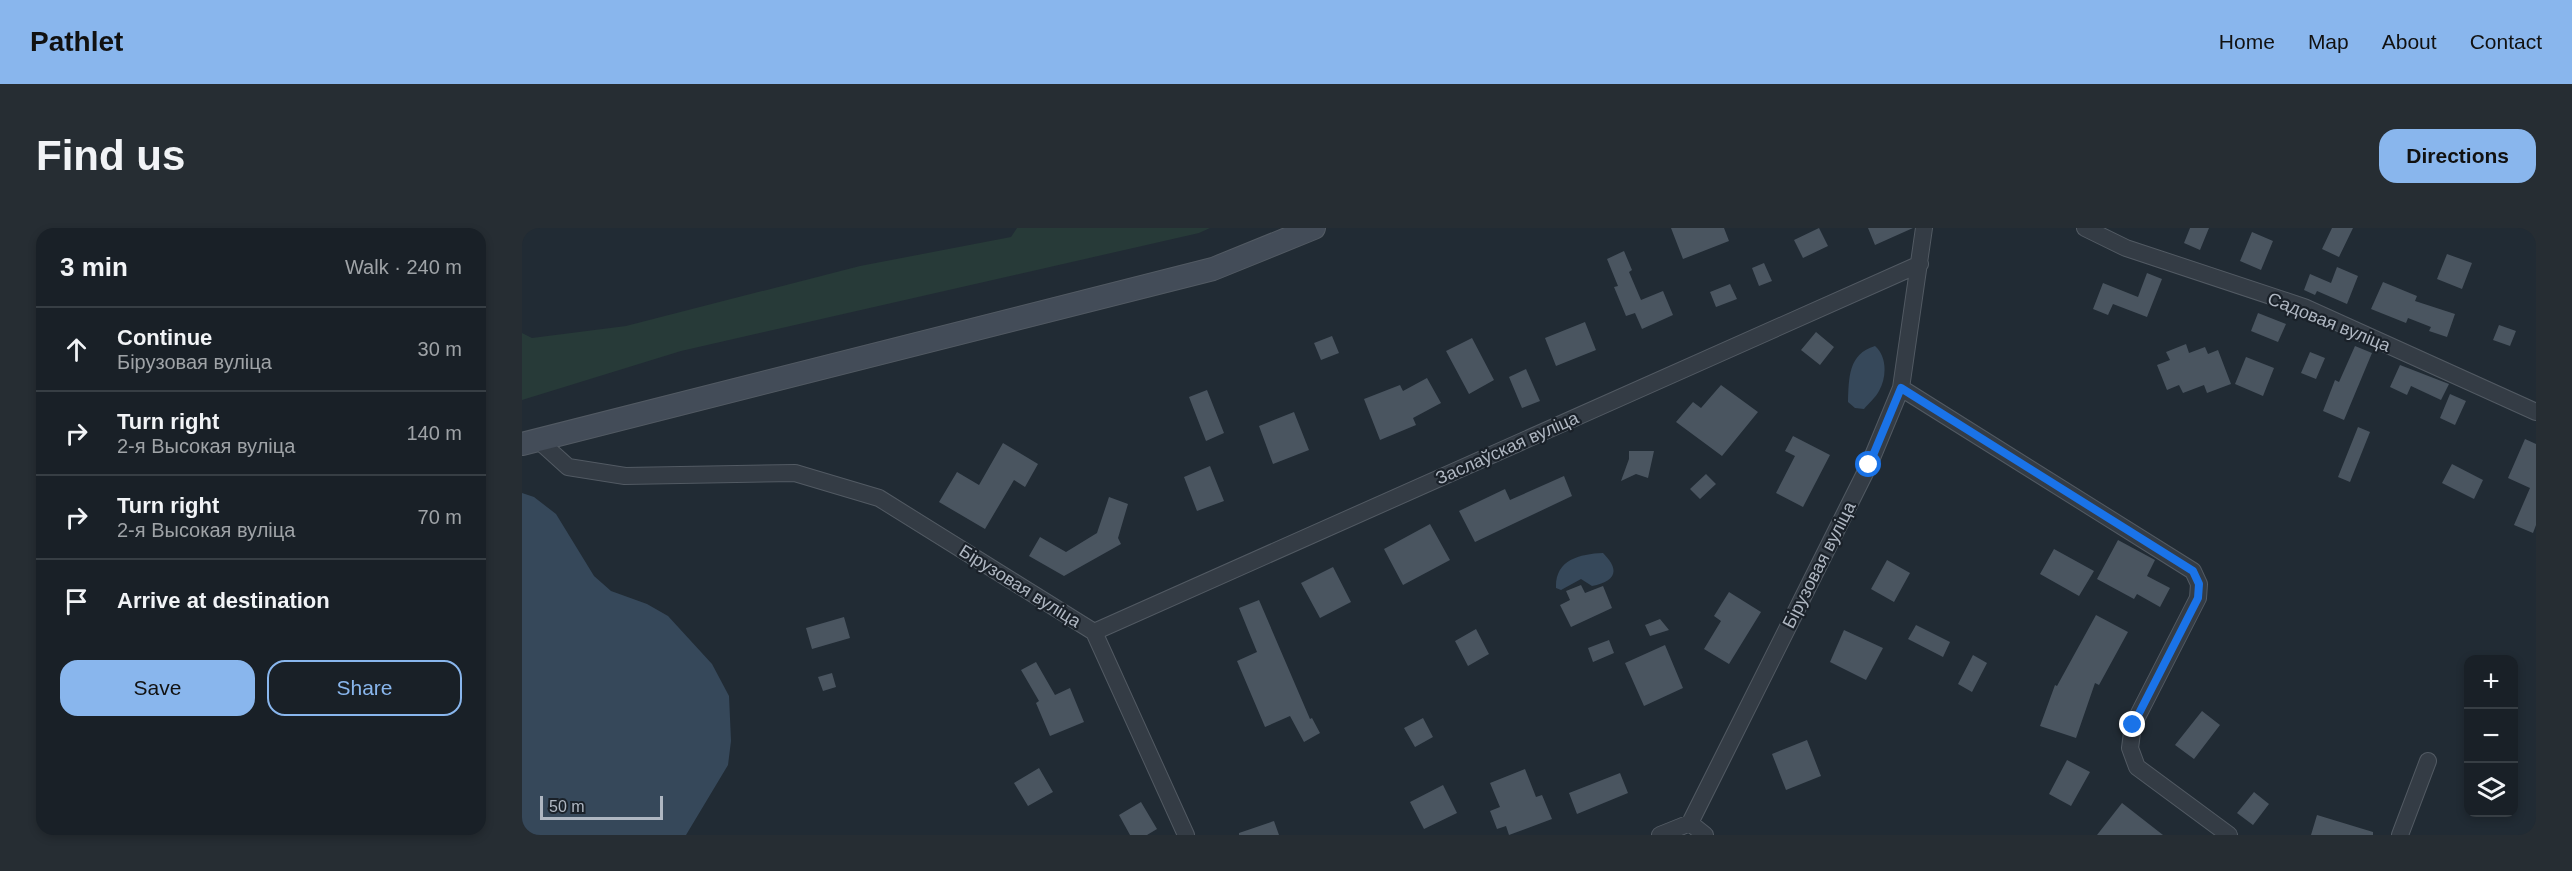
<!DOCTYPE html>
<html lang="en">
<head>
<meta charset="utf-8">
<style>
	:root { --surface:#192027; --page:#262d33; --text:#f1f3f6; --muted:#9fa3a7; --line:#373e44; --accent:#89b6ed }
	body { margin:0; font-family:Helvetica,sans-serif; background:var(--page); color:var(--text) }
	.controls { position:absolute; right:18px; bottom:18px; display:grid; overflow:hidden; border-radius:12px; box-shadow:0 3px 9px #0003 }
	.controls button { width:54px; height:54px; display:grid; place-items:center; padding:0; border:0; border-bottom:2px solid var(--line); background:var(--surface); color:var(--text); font:30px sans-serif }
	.scale { position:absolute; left:18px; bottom:15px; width:123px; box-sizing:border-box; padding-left:6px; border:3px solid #afb7c2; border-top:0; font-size:16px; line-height:21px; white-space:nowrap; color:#afb7c2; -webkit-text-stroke:4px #1a2129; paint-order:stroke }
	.stop { position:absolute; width:18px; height:18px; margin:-14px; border:4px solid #1a73e8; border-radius:50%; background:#fff }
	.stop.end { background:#1a73e8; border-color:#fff; box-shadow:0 2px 6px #0008 }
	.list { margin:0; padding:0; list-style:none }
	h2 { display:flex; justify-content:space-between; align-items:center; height:78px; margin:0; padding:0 24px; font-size:26px }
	h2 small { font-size:20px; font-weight:400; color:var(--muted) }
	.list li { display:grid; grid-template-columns:39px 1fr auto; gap:18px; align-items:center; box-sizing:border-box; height:84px; padding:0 24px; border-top:2px solid var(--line) }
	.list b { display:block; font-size:22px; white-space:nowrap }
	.list p { margin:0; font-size:20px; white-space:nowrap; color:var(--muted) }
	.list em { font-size:20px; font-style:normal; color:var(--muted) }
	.actions { display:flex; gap:12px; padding:18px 24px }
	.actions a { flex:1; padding:14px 0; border:2px solid var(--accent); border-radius:18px; text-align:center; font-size:21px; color:var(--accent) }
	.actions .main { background:var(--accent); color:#111 }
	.icon { flex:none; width:33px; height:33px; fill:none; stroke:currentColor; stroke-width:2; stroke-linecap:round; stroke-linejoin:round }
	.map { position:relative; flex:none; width:2014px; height:607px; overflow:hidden; border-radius:18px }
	header { display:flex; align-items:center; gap:36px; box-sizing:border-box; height:84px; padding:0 30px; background:var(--accent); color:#111 }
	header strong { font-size:28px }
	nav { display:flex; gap:33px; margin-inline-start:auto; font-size:21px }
	.intro { display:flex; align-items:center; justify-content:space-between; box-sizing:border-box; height:144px; padding:0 36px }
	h1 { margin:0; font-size:42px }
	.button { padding:15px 27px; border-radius:18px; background:var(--accent); color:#111; font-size:21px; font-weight:700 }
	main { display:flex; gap:36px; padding:0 36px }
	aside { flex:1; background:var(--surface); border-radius:18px; box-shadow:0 3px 9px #0003 }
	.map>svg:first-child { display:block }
	.green { fill:#273a38 }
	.water { fill:#36485a }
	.building { fill:#4a5560 }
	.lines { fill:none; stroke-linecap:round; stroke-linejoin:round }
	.minor-casing { stroke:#525a63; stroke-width:18 }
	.secondary-casing { stroke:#525a63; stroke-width:24 }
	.minor { stroke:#343c45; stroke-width:16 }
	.secondary { stroke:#434c58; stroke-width:22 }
	.route { stroke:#1a73e8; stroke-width:8 }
	.labels { text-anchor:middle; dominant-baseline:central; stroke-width:4.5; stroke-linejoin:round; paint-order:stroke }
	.street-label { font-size:18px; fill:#afb7c2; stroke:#1a2129 }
</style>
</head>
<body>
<header>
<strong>Pathlet</strong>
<nav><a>Home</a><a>Map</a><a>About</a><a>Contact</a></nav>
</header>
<div class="intro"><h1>Find us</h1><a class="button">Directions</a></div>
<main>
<aside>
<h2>3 min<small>Walk · 240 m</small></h2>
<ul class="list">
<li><svg class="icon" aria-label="ahead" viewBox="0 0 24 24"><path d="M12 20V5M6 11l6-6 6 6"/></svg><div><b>Continue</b><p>Бірузовая вуліца</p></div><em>30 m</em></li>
<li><svg class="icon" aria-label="right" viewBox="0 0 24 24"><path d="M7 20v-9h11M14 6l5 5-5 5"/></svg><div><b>Turn right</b><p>2-я Высокая вуліца</p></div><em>140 m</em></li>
<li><svg class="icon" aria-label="right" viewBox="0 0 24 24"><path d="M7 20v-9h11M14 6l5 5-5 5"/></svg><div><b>Turn right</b><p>2-я Высокая вуліца</p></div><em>70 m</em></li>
<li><svg class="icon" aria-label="arrive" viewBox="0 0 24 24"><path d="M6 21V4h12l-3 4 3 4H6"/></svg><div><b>Arrive at destination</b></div></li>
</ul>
<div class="actions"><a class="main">Save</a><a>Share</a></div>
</aside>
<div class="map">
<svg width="2014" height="607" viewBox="0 0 2014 607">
	<rect width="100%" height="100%" fill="#212b34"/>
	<path class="green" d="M 495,0 L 688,0 L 677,5 L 159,123 L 0,172 L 0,105 L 10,110 L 104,98 L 338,38 L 489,9 Z"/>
	<path class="water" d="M 1353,118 C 1365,128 1365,149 1357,163 C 1354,169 1346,176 1342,181 L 1333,180 L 1326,174 C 1327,150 1326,126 1353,118 Z
		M 0,265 L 12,269 L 34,286 L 72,348 L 89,363 L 125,376 L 146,388 L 190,436 L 207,468 L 209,513 L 206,537 L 164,607 L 0,607 Z
		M 1081,325 C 1099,343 1093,353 1070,358 L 1059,351 L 1039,362 L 1034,360 C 1033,332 1057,326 1081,325 Z"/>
	<path class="building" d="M 1149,0 L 1202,0 L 1207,13 L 1161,31 Z
		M 1297,0 L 1306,18 L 1281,30 L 1272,12 Z
		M 1346,0 L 1391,0 L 1353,17 Z
		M 1668,0 L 1687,0 L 1678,22 L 1662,15 Z
		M 1810,0 L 1831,0 L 1817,29 L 1800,21 Z
		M 1730,4 L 1751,13 L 1739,42 L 1718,33 Z
		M 1102,23 L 1110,42 L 1107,44 L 1119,72 L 1141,63 L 1151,87 L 1120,101 L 1113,85 L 1104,88 L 1092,59 L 1096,58 L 1085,31 Z
		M 1925,26 L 1950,35 L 1940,61 L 1915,51 Z
		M 1242,35 L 1250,53 L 1237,58 L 1230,40 Z
		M 1815,39 L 1836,48 L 1825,76 L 1795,63 L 1793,67 L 1782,62 L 1788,46 L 1809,55 Z
		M 1625,45 L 1640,51 L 1625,89 L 1591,76 L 1586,87 L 1571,81 L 1581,55 L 1616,69 Z
		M 1861,54 L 1895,68 L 1893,73 L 1933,86 L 1925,109 L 1907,103 L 1909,99 L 1886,90 L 1884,95 L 1849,81 Z
		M 1208,56 L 1215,71 L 1194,79 L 1188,64 Z
		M 1736,85 L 1764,96 L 1756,114 L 1729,103 Z
		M 1063,94 L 1074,122 L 1034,138 L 1023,110 Z
		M 1977,97 L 1994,103 L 1988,118 L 1971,112 Z
		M 1294,104 L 1312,119 L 1298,137 L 1279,122 Z
		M 810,108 L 817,125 L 799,132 L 792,115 Z
		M 950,110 L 972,152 L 947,166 L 924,123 Z
		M 1664,116 L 1667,125 L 1683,119 L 1686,126 L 1696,122 L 1709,156 L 1685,165 L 1682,157 L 1661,165 L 1657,157 L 1645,162 L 1635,137 L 1648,132 L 1644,124 Z
		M 1833,118 L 1850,125 L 1822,192 L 1801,183 L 1813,152 L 1817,154 Z
		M 1788,124 L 1803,130 L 1794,151 L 1779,145 Z
		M 1724,129 L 1752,140 L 1741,168 L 1713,156 Z
		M 1878,137 L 1927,156 L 1919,172 L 1889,158 L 1885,167 L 1868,159 Z
		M 1004,141 L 1018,173 L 1000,180 L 987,149 Z
		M 905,150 L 919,175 L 891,190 L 894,197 L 858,212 L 842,171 L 878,157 L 881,163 Z
		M 1199,157 L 1236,184 L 1200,228 L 1154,194 L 1171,174 L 1179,180 Z
		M 685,162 L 702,205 L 684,213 L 667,169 Z
		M 1928,166 L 1944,173 L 1933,197 L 1918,190 Z
		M 772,184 L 787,222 L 751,236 L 737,198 Z
		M 1836,199 L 1848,204 L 1828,254 L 1816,249 Z
		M 1271,208 L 1308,227 L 1281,279 L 1254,265 L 1273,228 L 1263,223 Z
		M 2003,211 L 2014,216 L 2014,297 L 2011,305 L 1992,297 L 2008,260 L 1986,250 Z
		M 481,215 L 516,236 L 503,259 L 492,252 L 463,301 L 417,274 L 435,244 L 457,257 Z
		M 1107,223 L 1132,223 L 1126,250 L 1114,246 L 1099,253 L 1107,231 Z
		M 1930,236 L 1961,252 L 1952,271 L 1920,255 Z
		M 688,238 L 702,273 L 675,283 L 662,249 Z
		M 1184,246 L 1194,256 L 1178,271 L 1168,261 Z
		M 1042,248 L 1050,268 L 953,314 L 937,283 L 983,261 L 988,272 Z
		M 587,269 L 606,276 L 596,310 L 599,316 L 542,348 L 507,328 L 518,309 L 544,324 L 575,305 Z
		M 908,296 L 928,332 L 881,357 L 862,321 Z
		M 1596,312 L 1633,332 L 1625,348 L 1648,360 L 1638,379 L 1615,366 L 1612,371 L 1575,351 Z
		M 1532,321 L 1572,343 L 1557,368 L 1518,346 Z
		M 1365,332 L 1388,345 L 1372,374 L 1349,361 Z
		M 811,339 L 829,374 L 798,390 L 779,355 Z
		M 1059,357 L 1063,365 L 1081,358 L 1090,380 L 1049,399 L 1038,377 L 1048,372 L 1044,363 Z
		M 1207,364 L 1239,384 L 1207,436 L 1182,421 L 1199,393 L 1192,388 Z
		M 737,372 L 788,491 L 790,490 L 798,505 L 782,514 L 768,488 L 743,499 L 715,433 L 735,424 L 717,380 Z
		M 1574,387 L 1606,404 L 1577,457 L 1573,455 L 1554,510 L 1518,498 L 1533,457 L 1535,458 Z
		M 322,389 L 328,410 L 290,421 L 284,400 Z
		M 1138,391 L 1147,402 L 1128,408 L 1123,397 Z
		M 1394,397 L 1428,414 L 1421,429 L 1386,411 Z
		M 954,401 L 967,426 L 946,438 L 933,413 Z
		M 1322,402 L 1361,420 L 1344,452 L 1308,434 Z
		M 1087,412 L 1092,425 L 1071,434 L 1066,420 Z
		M 1143,417 L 1161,460 L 1122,478 L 1103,435 Z
		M 1451,427 L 1465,435 L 1450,464 L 1436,456 Z
		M 514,434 L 533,467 L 548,460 L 562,494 L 528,508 L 514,475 L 517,473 L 499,442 Z
		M 310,445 L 314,459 L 301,463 L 296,449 Z
		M 1680,483 L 1698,497 L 1672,531 L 1653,517 Z
		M 901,490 L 911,509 L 893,519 L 882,500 Z
		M 1285,512 L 1299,548 L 1264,562 L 1250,526 Z
		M 1545,532 L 1568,544 L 1549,578 L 1527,566 Z
		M 517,540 L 531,564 L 506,578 L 492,555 Z
		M 1003,541 L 1014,569 L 1020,567 L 1030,591 L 987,607 L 984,598 L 975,601 L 968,583 L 978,579 L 968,555 Z
		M 1098,545 L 1106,565 L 1055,586 L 1047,565 Z
		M 921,557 L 935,585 L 902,601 L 888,574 Z
		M 1732,564 L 1747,576 L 1731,597 L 1715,585 Z
		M 619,574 L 635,601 L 625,607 L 608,607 L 597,587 Z
		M 1600,575 L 1641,607 L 1575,607 Z
		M 1795,587 L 1851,604 L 1851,607 L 1789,607 Z
		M 752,593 L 757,607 L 717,607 L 717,605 Z"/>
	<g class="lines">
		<g class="minor-casing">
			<path id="minor" d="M 1563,0 L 1604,20 L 1782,79 L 2014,184
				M 1379,160 L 1671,343 L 1677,356 L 1676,370 L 1611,497 L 1608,520 L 1615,539 L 1707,607
				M 15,211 L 46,239 L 103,248 L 273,245 L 357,270 L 572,404 L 664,607
				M 572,404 L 1398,36
				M 1168,595 L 1183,607
				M 1138,607 L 1168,595 L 1347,237 L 1379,160 L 1402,0
				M 1878,607 L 1906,533"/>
		</g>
		<g class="secondary-casing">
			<path id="secondary" d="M 0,216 L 691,41 L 792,0"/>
		</g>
		<use href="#minor" class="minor"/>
		<use href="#secondary" class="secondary"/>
	</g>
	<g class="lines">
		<path class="route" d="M 1347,237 L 1379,160 L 1671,343 L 1677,356 L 1676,370 L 1611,497"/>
	</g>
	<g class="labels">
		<g class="street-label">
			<text transform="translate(1807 94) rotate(22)">Садовая вуліца</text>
			<text transform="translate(985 220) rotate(-24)">Заслаўская вуліца</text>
			<text transform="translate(1297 337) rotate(-63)">Бірузовая вуліца</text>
			<text transform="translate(498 358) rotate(32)">Бірузовая вуліца</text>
		</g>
	</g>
</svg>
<div class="controls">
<button>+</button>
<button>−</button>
<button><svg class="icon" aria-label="layers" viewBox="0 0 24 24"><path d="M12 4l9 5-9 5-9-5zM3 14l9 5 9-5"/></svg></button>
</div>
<div class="scale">50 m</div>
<div class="stop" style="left:1347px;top:237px"></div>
<div class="stop end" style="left:1611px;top:497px"></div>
</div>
</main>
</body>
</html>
